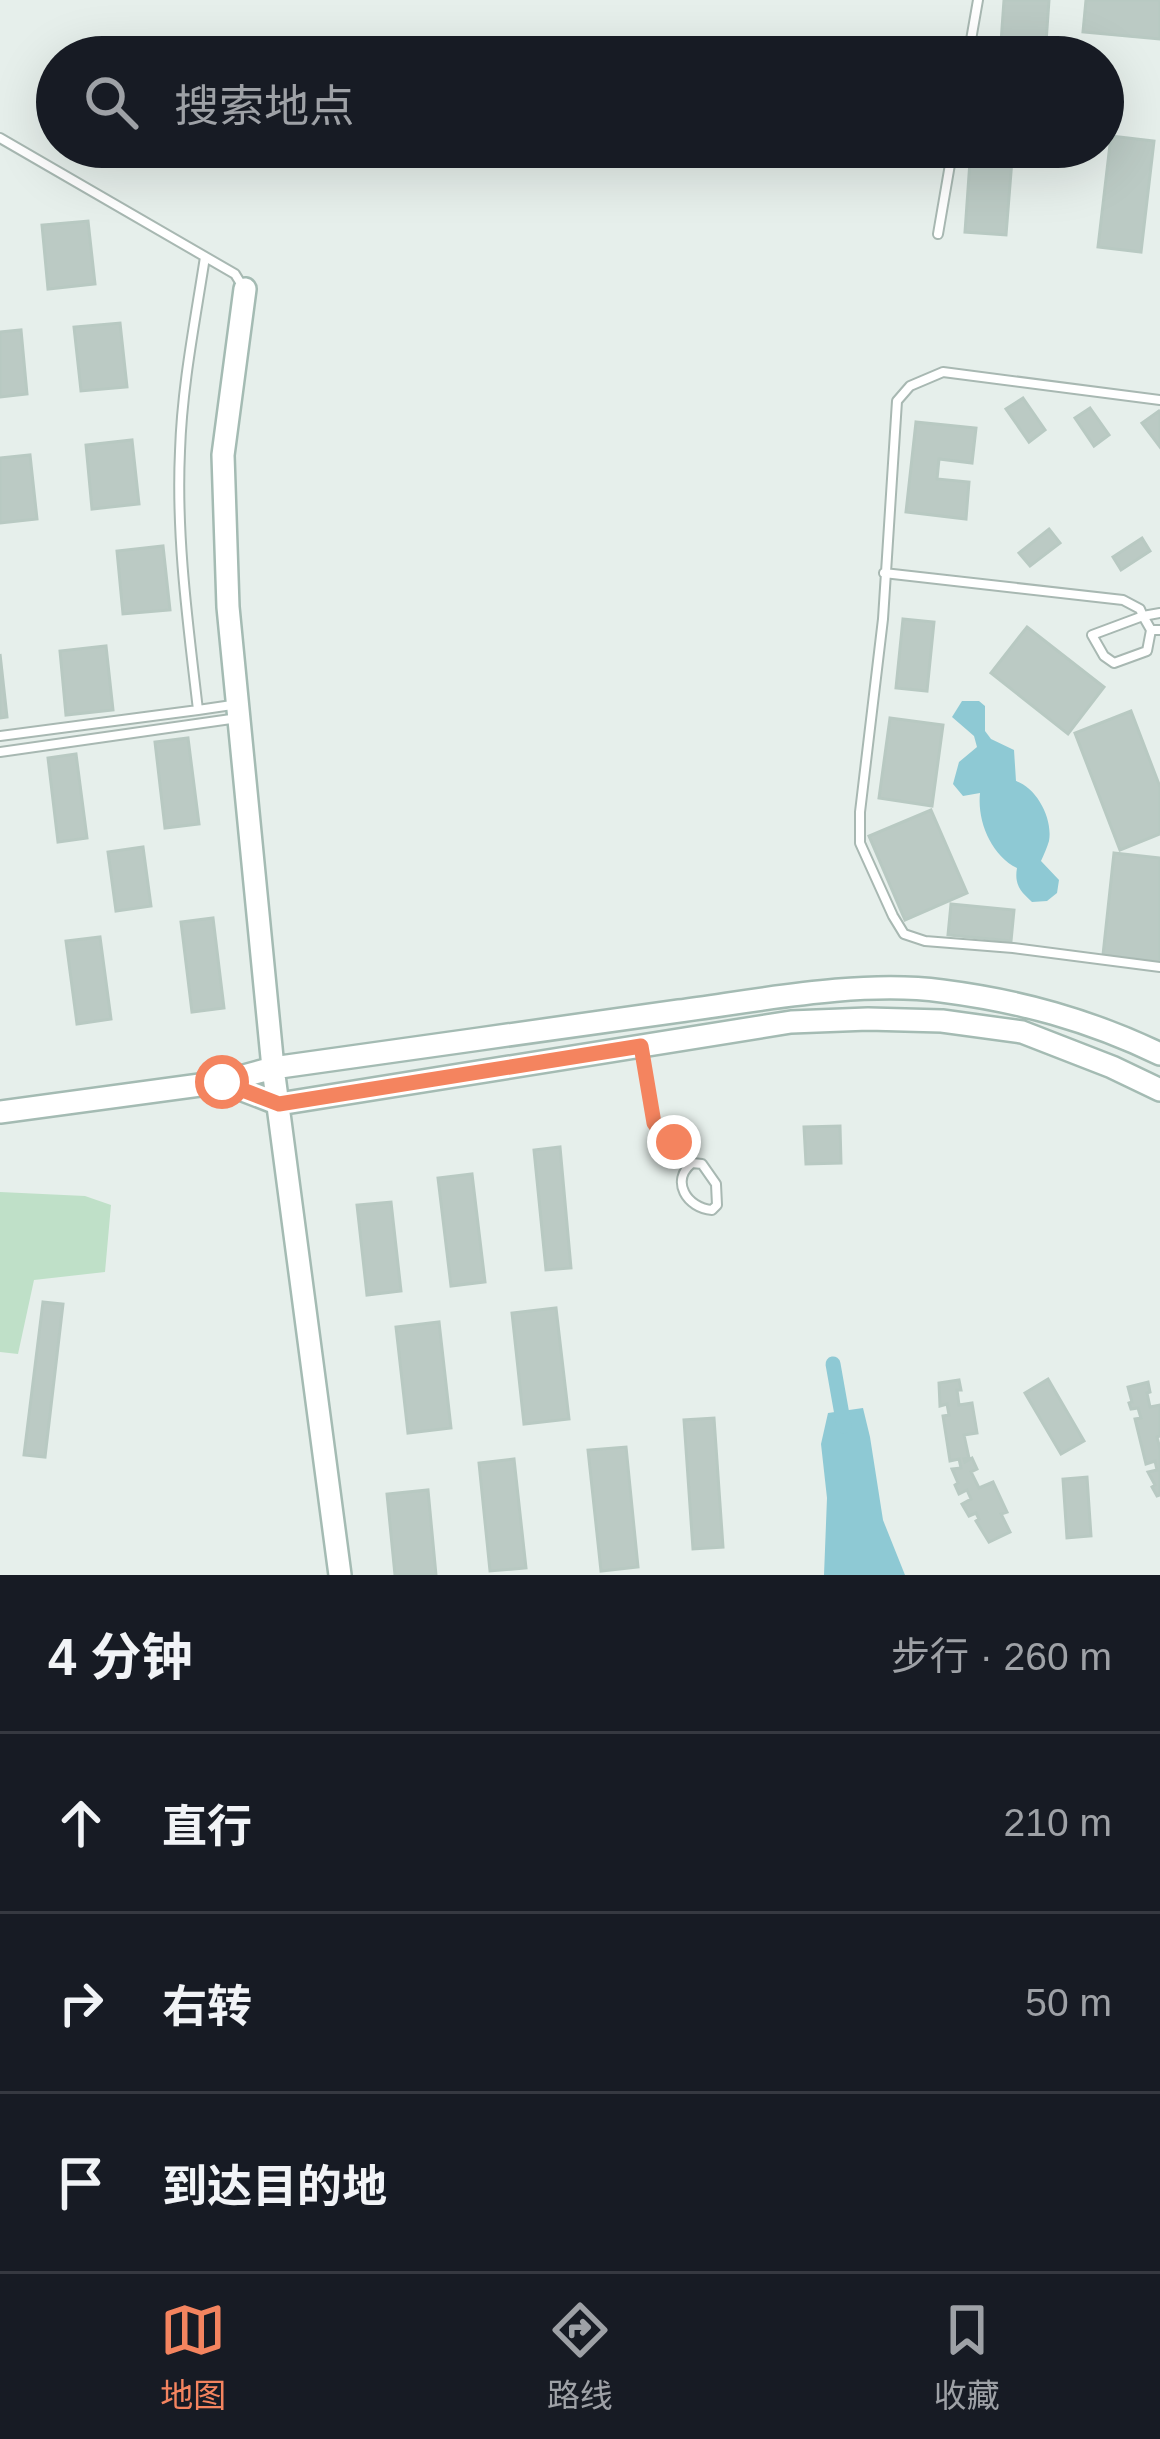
<!DOCTYPE html>
<html lang="zh">
<head>
<meta charset="utf-8">
<style>
	:root { --surface:#171b24; --page:#242831; --text:#f1f3f6; --muted:#9ea1a6; --line:#363941; --accent:#f4845f }
	body { margin:0; font-family:Arial,"Noto Sans SC",sans-serif; background:var(--page); color:var(--text) }
	.stop { position:absolute; width:36px; height:36px; margin:-27px; border:9px solid #f4845f; border-radius:50%; background:#fff }
	.stop.end { background:#f4845f; border-color:#fff; box-shadow:0 3px 12px #0008 }
	.list { margin:0; padding:0; list-style:none }
	h2 { display:flex; justify-content:space-between; align-items:center; height:156px; margin:0; padding:0 48px; font-size:51px }
	h2 small { font-size:39px; font-weight:400; color:var(--muted) }
	.list li { display:grid; grid-template-columns:78px 1fr auto; gap:36px; align-items:center; box-sizing:border-box; height:180px; padding:0 48px; border-top:3px solid var(--line) }
	.list b { display:block; font-size:45px; white-space:nowrap }
	.list em { font-size:39px; font-style:normal; color:var(--muted) }
	.icon { flex:none; width:66px; height:66px; fill:none; stroke:currentColor; stroke-width:2; stroke-linecap:round; stroke-linejoin:round }
	.map { position:relative; flex:none; width:1160px; height:1575px; overflow:hidden }
	.search { position:absolute; background:var(--surface); box-shadow:0 12px 48px #0002; left:36px; right:36px; top:36px; height:132px; display:flex; align-items:center; gap:30px; box-sizing:border-box; padding:0 42px; border-radius:66px; color:var(--muted); font-size:45px }
	.sheet { height:696px; background:var(--surface) }
	nav { display:flex; justify-content:space-around; align-items:center; box-sizing:border-box; height:168px; border-top:3px solid var(--line); background:var(--surface); font-size:33px; color:var(--muted) }
	nav a { display:grid; justify-items:center; gap:6px }
	nav .on { color:var(--accent) }
	.map>svg:first-child { display:block }
	.green { fill:#bfe0c8 }
	.water { fill:#8ec9d4 }
	.lines { fill:none; stroke-linecap:round; stroke-linejoin:round }
	.canal { stroke:#8ec9d4; stroke-width:15 }
	.building { fill:#bbcac4; stroke:#b8c9c2; stroke-width:3 }
	.lane-casing { stroke:#a8b8b2; stroke-width:12 }
	.secondary-casing { stroke:#a4bbb3; stroke-width:26 }
	.lane { stroke:#fff; stroke-width:8 }
	.secondary { stroke:#fff; stroke-width:21 }
	.route { stroke:#f4845f; stroke-width:15 }
</style>
</head>
<body>
<div class="map">
<svg width="1160" height="1575" viewBox="0 0 1160 1575">
	<rect width="100%" height="100%" fill="#e6efeb"/>
	<path class="green" d="M 0,1192 L 85,1196 L 111,1205 L 105,1272 L 34,1280 L 18,1354 L 0,1352 Z"/>
	<path class="water" d="M 962,701 L 979,701 L 985,706 L 985,731 L 991,739 L 1014,750 L 1016,781 C 1037,788 1053,819 1049,841 C 1047,848 1044,854 1041,861 L 1059,880 L 1057,893 L 1047,901 L 1032,902 C 1021,892 1014,885 1017,868 C 991,855 977,821 980,793 L 963,796 L 953,784 L 959,762 L 977,747 L 974,736 L 952,717 Z
		M 863,1408 L 870,1437 L 883,1520 L 905,1575 L 824,1575 L 827,1498 L 821,1444 L 828,1413 Z"/>
	<g class="lines">
		<path class="canal" d="M 833,1364 L 844,1426"/>
	</g>
	<path class="building" d="M 1004,0 L 1049,0 L 1045,57 L 1000,57 Z
		M 1086,0 L 1160,0 L 1160,39 L 1083,32 Z
		M 1111,136 L 1154,141 L 1141,252 L 1098,247 Z
		M 971,147 L 1013,147 L 1006,235 L 965,232 Z
		M 88,221 L 95,284 L 48,289 L 42,225 Z
		M 120,323 L 127,387 L 81,391 L 74,327 Z
		M 21,330 L 27,394 L 0,397 L 0,332 Z
		M 1023,398 L 1045,430 L 1029,442 L 1006,409 Z
		M 1090,408 L 1109,435 L 1094,446 L 1075,418 Z
		M 1159,411 L 1160,412 L 1160,447 L 1142,423 Z
		M 916,422 L 976,428 L 972,463 L 939,459 L 937,479 L 969,482 L 966,519 L 906,512 Z
		M 132,440 L 139,504 L 92,509 L 86,445 Z
		M 30,455 L 37,519 L 0,523 L 0,458 Z
		M 1049,529 L 1060,543 L 1030,566 L 1019,553 Z
		M 1142,538 L 1150,551 L 1121,570 L 1113,557 Z
		M 163,546 L 170,610 L 123,614 L 117,551 Z
		M 903,619 L 934,622 L 927,691 L 896,688 Z
		M 1027,627 L 1104,687 L 1068,734 L 991,673 Z
		M 106,646 L 113,710 L 66,715 L 60,651 Z
		M 0,654 L 7,717 L 0,718 Z
		M 1131,711 L 1160,787 L 1160,834 L 1120,850 L 1075,733 Z
		M 890,718 L 943,725 L 932,806 L 879,798 Z
		M 188,738 L 199,824 L 165,828 L 155,742 Z
		M 76,754 L 87,838 L 58,842 L 48,758 Z
		M 931,810 L 967,893 L 905,920 L 869,836 Z
		M 143,847 L 151,906 L 116,911 L 108,852 Z
		M 1114,853 L 1160,858 L 1160,962 L 1103,955 Z
		M 951,904 L 1014,910 L 1011,941 L 948,935 Z
		M 213,918 L 224,1008 L 192,1012 L 181,922 Z
		M 100,937 L 111,1019 L 77,1024 L 66,941 Z
		M 840,1126 L 841,1163 L 806,1164 L 804,1127 Z
		M 560,1147 L 571,1268 L 546,1270 L 534,1150 Z
		M 472,1174 L 485,1282 L 451,1286 L 438,1178 Z
		M 391,1202 L 401,1291 L 367,1295 L 357,1205 Z
		M 43,1302 L 63,1304 L 45,1457 L 24,1455 Z
		M 556,1308 L 569,1419 L 524,1424 L 512,1313 Z
		M 439,1322 L 451,1428 L 408,1433 L 396,1327 Z
		M 1048,1379 L 1084,1441 L 1061,1454 L 1025,1393 Z
		M 959,1380 L 961,1390 L 957,1390 L 959,1405 L 972,1403 L 977,1433 L 964,1435 L 969,1458 L 964,1459 L 965,1462 L 972,1458 L 977,1469 L 971,1472 L 979,1488 L 993,1482 L 1007,1512 L 1001,1514 L 1010,1532 L 989,1542 L 976,1521 L 979,1519 L 976,1513 L 969,1516 L 962,1504 L 971,1499 L 967,1490 L 959,1494 L 955,1485 L 958,1483 L 952,1469 L 961,1468 L 959,1459 L 950,1461 L 943,1416 L 949,1415 L 947,1404 L 940,1406 L 939,1383 Z
		M 1148,1382 L 1150,1392 L 1147,1393 L 1150,1407 L 1160,1405 L 1160,1436 L 1157,1437 L 1160,1449 L 1160,1495 L 1157,1496 L 1152,1487 L 1155,1485 L 1148,1472 L 1157,1470 L 1155,1461 L 1146,1464 L 1135,1419 L 1141,1418 L 1138,1408 L 1131,1409 L 1129,1403 L 1132,1402 L 1128,1387 Z
		M 714,1418 L 723,1547 L 693,1549 L 684,1420 Z
		M 626,1447 L 638,1567 L 601,1571 L 588,1450 Z
		M 514,1459 L 526,1568 L 490,1571 L 479,1463 Z
		M 1087,1477 L 1091,1536 L 1067,1538 L 1063,1479 Z
		M 428,1490 L 436,1575 L 395,1575 L 387,1494 Z"/>
	<g class="lines">
		<g class="lane-casing">
			<path id="lane" d="M 968,57 L 978,0
				M 0,138 L 235,274 L 243,287
				M 938,234 L 953,147
				M 205,257 C 195,322 182,386 180,451 C 176,537 188,624 198,710 L 232,705
				M 1160,400 L 943,372 L 910,386 L 897,401 L 883,619 L 860,812 L 860,843 L 893,916 L 904,934 L 925,941 L 1013,948 L 1160,967
				M 884,573 L 1123,600 L 1140,609 L 1143,616 L 1092,635 L 1104,656 L 1114,663 L 1147,651 L 1151,630
				M 1160,613 L 1143,616 L 1151,630 L 1160,630
				M 0,736 L 198,710
				M 0,752 L 238,718
				M 642,1051 L 654,1123 C 665,1140 685,1143 692,1163
				M 692,1163 L 702,1164 L 716,1184 L 717,1205 L 712,1210 C 687,1208 670,1181 692,1163 Z"/>
		</g>
		<g class="secondary-casing">
			<path id="secondary" d="M 245,289 L 223,455 L 228,607 L 273,1068 L 340,1575
				M 1160,1054 C 1089,1020 1020,1001 942,991 C 861,980 761,1000 679,1011 C 544,1030 408,1049 273,1068 L 222,1082 L 279,1104 L 791,1022 L 868,1019 L 942,1021 L 1022,1032 L 1112,1067 L 1160,1090
				M 0,1112 L 222,1082"/>
		</g>
		<use href="#lane" class="lane"/>
		<use href="#secondary" class="secondary"/>
	</g>
	<g class="lines">
		<path class="route" d="M 222,1082 L 279,1104 L 641,1046 L 654,1123 L 660,1131 L 674,1142"/>
	</g>
</svg>
<div class="stop" style="left:222px;top:1082px"></div>
<div class="stop end" style="left:674px;top:1142px"></div>
<div class="search"><svg class="icon" aria-label="search" viewBox="0 0 24 24"><circle cx="10" cy="10" r="6"/><path d="M15 15l6 6"/></svg>搜索地点</div>
</div>
<section class="sheet">
<h2>4 分钟<small>步行 · 260 m</small></h2>
<ul class="list">
<li><svg class="icon" aria-label="ahead" viewBox="0 0 24 24"><path d="M12 20V5M6 11l6-6 6 6"/></svg><div><b>直行</b></div><em>210 m</em></li>
<li><svg class="icon" aria-label="right" viewBox="0 0 24 24"><path d="M7 20v-9h11M14 6l5 5-5 5"/></svg><div><b>右转</b></div><em>50 m</em></li>
<li><svg class="icon" aria-label="arrive" viewBox="0 0 24 24"><path d="M6 21V4h12l-3 4 3 4H6"/></svg><div><b>到达目的地</b></div></li>
</ul>
</section>
<nav>
<a class="on"><svg class="icon" aria-label="map" viewBox="0 0 24 24"><path d="M3 6l6-2 6 2 6-2v14l-6 2-6-2-6 2zM9 4v14M15 6v14"/></svg>地图</a>
<a><svg class="icon" aria-label="directions" viewBox="0 0 24 24"><path d="M12 3l9 9-9 9-9-9zM9 14v-3h6M13 9l2 2-2 2"/></svg>路线</a>
<a><svg class="icon" aria-label="saved" viewBox="0 0 24 24"><path d="M7 4h10v16l-5-4-5 4z"/></svg>收藏</a>
</nav>
</body>
</html>
